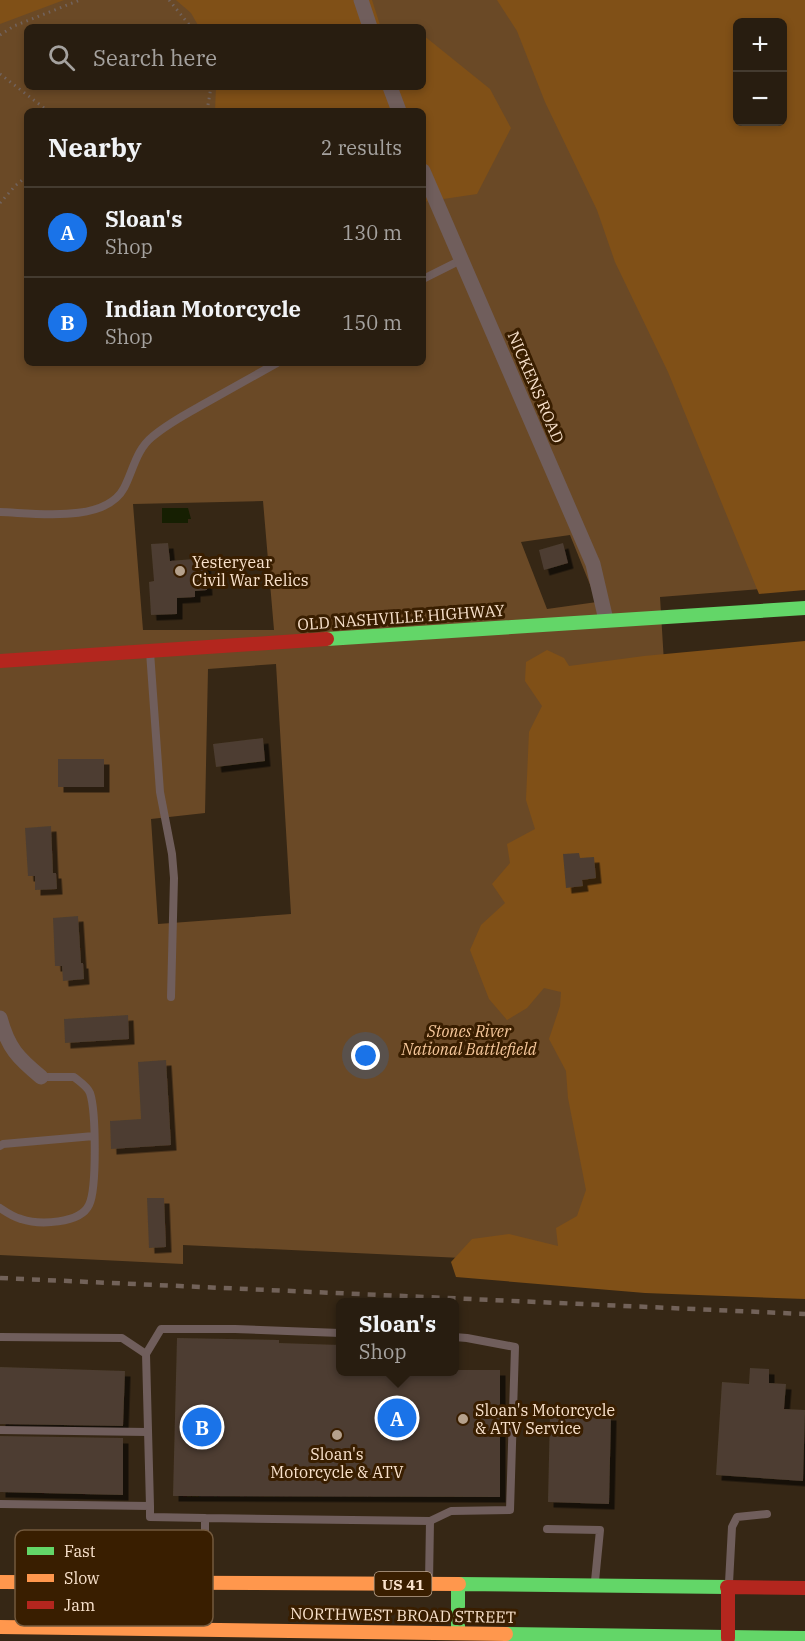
<!DOCTYPE html>
<html lang="en">
<head>
<meta charset="utf-8">
<style>
	:root { --surface:#281d10; --page:#302619; --text:#f1f3f6; --muted:#a5a29f; --line:#443b30; --accent:#1a73e8 }
	body { margin:0; font-family:"IBM Plex Serif",serif; background:var(--page); color:var(--text) }
	.controls { position:absolute; right:18px; top:18px; display:grid; overflow:hidden; border-radius:9px; box-shadow:0 3px 9px #0003 }
	.controls button { width:54px; height:54px; display:grid; place-items:center; padding:0; border:0; border-bottom:2px solid var(--line); background:var(--surface); color:var(--text); font:30px sans-serif }
	.you { position:absolute; left:366px; top:1056px; width:21px; height:21px; margin:-15px; border:4px solid #fff; border-radius:50%; background:#1a73e8; box-shadow:0 0 0 9px #1a73e833 }
	.badge { display:grid; place-items:center; width:39px; height:39px; border-radius:50%; background:var(--accent); color:#fff; font-size:20px; font-weight:700 }
	.pin { position:absolute; translate:-50% -50%; border:3px solid #fff; box-shadow:0 2px 6px #0006 }
	.popup { position:absolute; left:336px; top:1298px; width:123px; height:78px; box-sizing:border-box; display:grid; place-content:center; border-radius:9px; background:var(--surface); filter:drop-shadow(0 2px 4px #0005); font-size:20px; white-space:nowrap; color:var(--muted) }
	.popup b { font-size:22px; color:var(--text) }
	.popup::after { content:''; position:absolute; left:50%; top:100%; margin-left:-12px; border:12px solid transparent; border-top-color:var(--surface) }
	.list { margin:0; padding:0; list-style:none }
	h2 { display:flex; justify-content:space-between; align-items:center; height:78px; margin:0; padding:0 24px; font-size:26px }
	h2 small { font-size:20px; font-weight:400; color:var(--muted) }
	.list li { display:grid; grid-template-columns:39px 1fr auto; gap:18px; align-items:center; box-sizing:border-box; height:90px; padding:0 24px; border-top:2px solid var(--line) }
	.list b { display:block; font-size:22px; white-space:nowrap }
	.list p { margin:0; font-size:20px; white-space:nowrap; color:var(--muted) }
	.list em { font-size:20px; font-style:normal; color:var(--muted) }
	.icon { flex:none; width:33px; height:33px; fill:none; stroke:currentColor; stroke-width:2; stroke-linecap:round; stroke-linejoin:round }
	.map { position:relative; flex:none; width:805px; height:1641px; overflow:hidden }
	.search { position:absolute; background:var(--surface); box-shadow:0 3px 9px #0003; left:24px; top:24px; width:402px; height:66px; display:flex; align-items:center; gap:15px; box-sizing:border-box; padding:0 21px; border-radius:9px; color:var(--muted); font-size:22px }
	.panel { position:absolute; background:var(--surface); box-shadow:0 3px 9px #0003; left:24px; top:108px; width:402px; height:258px; border-radius:9px }
	.map>svg:first-child { display:block }
	.green { fill:#6a4926; fill-rule:evenodd }
	.forest { fill:#805017; fill-rule:evenodd }
	.water { fill:#161f02 }
	.building { fill:#4d3e30; filter:url(#shadow) }
	.lines { fill:none; stroke-linecap:round; stroke-linejoin:round }
	.path { stroke:#72635d; stroke-width:3; stroke-dasharray:1.5 4.5; stroke-linecap:butt }
	.lane { stroke:#705e5c; stroke-width:8 }
	.street { stroke:#705e5c; stroke-width:15 }
	.fast { stroke:#63d668; stroke-width:14 }
	.slow { stroke:#ff974d; stroke-width:14 }
	.jam { stroke:#b3261e; stroke-width:14 }
	.rail { stroke:#726259; stroke-width:4.5; stroke-dasharray:8 8; stroke-linecap:butt }
	.poi-dot { fill:#b5a18c; stroke:#391e00; stroke-width:2 }
	.labels { text-anchor:middle; dominant-baseline:central; stroke-width:6; stroke-linejoin:round; paint-order:stroke }
	.shield { fill:#391e00; stroke:#bfa78f; stroke-width:1.5 }
	.shield-label { font-size:15px; font-weight:bold; fill:#f9e2cc }
	.street-label { font-size:16px; fill:#f9e2cc; stroke:#391e00 }
	.poi-label { font-size:16px; fill:#f9e2cc; stroke:#391e00; text-anchor:start }
	.park-label { font-size:16px; font-style:italic; fill:#f6c79a; stroke:#391e00 }
	.key { fill:#391e00; stroke:#73593d; stroke-width:1.5 }
	.key-label { font-size:16px; fill:#f9e2cc }
</style>
</head>
<body>
<div class="map">
<svg width="805" height="1641" viewBox="0 0 805 1641">
	<defs>
		<filter id="shadow"><feDropShadow dx="5.5" dy="5.5" stdDeviation="0" flood-color="#0009"/></filter>
	</defs>
	<rect width="100%" height="100%" fill="#362715"/>
	<path class="green" d="M 0,0 L 573,0 L 787,587 L 660,597 L 701,1269 L 183,1245 L 183,1264 L 0,1255 ZM 27,27 L 423,27 L 423,87 L 27,87 ZM 27,111 L 423,111 L 423,363 L 27,363 ZM 263,501 L 274,630 L 143,630 L 133,504 ZM 570,535 L 597,602 L 547,609 L 521,542 ZM 276,664 L 291,914 L 158,924 L 151,819 L 205,813 L 208,669 Z"/>
	<path class="forest" d="M 0,0 L 64,0 L 0,24 Z
		M 176,0 L 372,0 L 380,25 L 387,27 L 199,27 L 191,13 Z
		M 497,0 L 805,0 L 805,590 L 759,594 L 668,372 L 615,262 L 597,210 L 545,102 L 517,31 ZM 738,22 L 782,22 L 782,122 L 738,122 Z
		M 423,35 L 490,89 L 511,128 L 477,194 L 423,202 L 423,111 L 215,111 L 216,87 L 423,87 Z
		M 805,641 L 805,1299 L 645,1293 L 456,1277 L 451,1262 L 472,1239 L 509,1234 L 558,1246 L 556,1228 L 577,1216 L 586,1190 L 568,1098 L 566,1071 L 549,1039 L 560,1006 L 561,992 L 544,988 L 527,1008 L 507,1020 L 489,999 L 470,950 L 481,925 L 505,903 L 492,884 L 510,863 L 507,844 L 535,829 L 526,800 L 529,732 L 542,706 L 525,681 L 526,662 L 547,650 L 564,658 L 569,666 L 644,656 Z"/>
	<path class="water" d="M 162,508 L 188,508 L 191,519 L 188,519 L 188,523 L 162,523 Z"/>
	<path class="building" d="M 168,543 L 170,561 L 205,558 L 207,590 L 195,591 L 195,597 L 177,598 L 177,614 L 151,615 L 149,582 L 154,581 L 151,544 Z
		M 563,543 L 568,563 L 544,570 L 539,550 Z
		M 263,738 L 265,761 L 216,767 L 213,744 Z
		M 58,759 L 104,759 L 104,787 L 58,787 Z
		M 51,826 L 53,873 L 56,873 L 57,889 L 35,890 L 35,876 L 28,876 L 25,828 Z
		M 579,853 L 580,858 L 594,857 L 596,878 L 582,880 L 583,886 L 566,888 L 563,854 Z
		M 78,916 L 81,963 L 83,963 L 84,979 L 63,981 L 62,966 L 55,966 L 53,918 Z
		M 128,1015 L 129,1039 L 65,1043 L 64,1019 Z
		M 166,1060 L 171,1145 L 111,1149 L 110,1121 L 141,1119 L 138,1062 Z
		M 147,1198 L 164,1198 L 166,1247 L 149,1248 Z
		M 177,1338 L 279,1340 L 279,1343 L 340,1345 L 340,1371 L 347,1371 L 347,1374 L 376,1373 L 376,1371 L 454,1371 L 454,1370 L 500,1370 L 500,1497 L 173,1496 Z
		M 0,1367 L 125,1371 L 123,1426 L 0,1424 Z
		M 750,1368 L 769,1369 L 769,1383 L 786,1384 L 784,1409 L 805,1410 L 803,1481 L 716,1475 L 722,1382 L 749,1384 Z
		M 550,1413 L 611,1415 L 609,1504 L 548,1502 Z
		M 0,1436 L 123,1438 L 123,1495 L 0,1492 Z"/>
	<g class="lines">
		<path class="path" d="M 169,0 L 191,27
			M 0,35 L 14,26 L 80,0
			M 0,74 L 48,111
			M 207,111 L 211,87
			M 0,203 L 15,186 L 27,176"/>
		<path class="lane" d="M 423,279 L 461,260
			M 0,512 C 34,513 105,524 124,488 C 133,471 136,450 152,437 C 167,424 184,415 202,405 C 227,391 252,377 277,363
			M 150,652 L 160,792 L 172,854 L 174,878 L 171,997
			M 0,1146 L 3,1144 L 94,1136
			M 0,1208 C 6,1212 13,1217 21,1219 C 39,1225 80,1224 89,1205 C 97,1189 96,1111 90,1093 C 88,1087 79,1081 74,1077 L 41,1077
			M 0,1337 L 122,1338 L 146,1354 L 150,1506
			M 146,1354 L 161,1329 L 235,1329 L 340,1333
			M 0,1430 L 147,1432
			M 0,1504 L 150,1506 L 150,1517 L 205,1518 L 205,1579
			M 205,1518 L 430,1521 L 429,1582
			M 430,1521 L 451,1511 L 510,1510 L 515,1347 L 467,1338 L 454,1337
			M 547,1529 L 600,1530 L 595,1581
			M 729,1583 L 732,1527 L 737,1517 L 767,1514"/>
		<path class="street" d="M 361,0 L 370,27
			M 390,87 L 399,111
			M 423,171 L 593,564 L 606,620
			M 0,1018 C 8,1048 18,1058 41,1077"/>
		<path class="fast" d="M 327,639 L 805,608
			M 458,1584 L 458,1632
			M 459,1584 L 727,1587
			M 506,1634 L 805,1638"/>
		<path class="slow" d="M 0,1582 L 459,1584
			M 0,1627 L 506,1634"/>
		<path class="jam" d="M 0,661 L 327,639
			M 727,1587 L 805,1588
			M 728,1588 L 728,1638"/>
		<path class="rail" d="M 0,1278 L 805,1314"/>
	</g>
	<g class="poi-dot">
		<circle cx="180" cy="571" r="6"/>
		<circle cx="463" cy="1419" r="6"/>
		<circle cx="337" cy="1435" r="6"/>
	</g>
	<g class="labels">
		<rect class="shield" x="374.5" y="1572" width="57" height="24" rx="4.5"/>
		<g class="shield-label">
			<text x="403" y="1584">US 41</text>
		</g>
		<g class="street-label">
			<text transform="translate(536 387) rotate(67)">NICKENS ROAD</text>
			<text transform="translate(401 617) rotate(-4)">OLD NASHVILLE HIGHWAY</text>
			<text transform="translate(403 1615) rotate(1)">NORTHWEST BROAD STREET</text>
		</g>
		<g class="poi-label">
			<text x="192" y="562">Yesteryear<tspan x="192" dy="18">Civil War Relics</tspan></text>
			<text x="475" y="1410">Sloan's Motorcycle<tspan x="475" dy="18">&amp; ATV Service</tspan></text>
			<text x="337" y="1454" text-anchor="middle">Sloan's<tspan x="337" dy="18">Motorcycle &amp; ATV</tspan></text>
		</g>
		<g class="park-label">
			<text x="469" y="1031">Stones River<tspan x="469" dy="18">National Battlefield</tspan></text>
		</g>
	</g>
	<rect x="15" y="1530" width="198" height="96" rx="9" class="key"/>
	<rect x="27" y="1547" width="27" height="8" fill="#63d668"/>
	<rect x="27" y="1574" width="27" height="8" fill="#ff974d"/>
	<rect x="27" y="1601" width="27" height="8" fill="#b3261e"/>
	<g class="key-label">
		<text x="64" y="1557">Fast</text>
		<text x="64" y="1584">Slow</text>
		<text x="64" y="1611">Jam</text>
	</g>
</svg>
<div class="controls">
<button>+</button>
<button>−</button>
</div>
<div class="you"></div>
<div class="pin badge" style="left:397px;top:1418px">A</div>
<div class="popup"><b>Sloan's</b>Shop</div>
<div class="pin badge" style="left:202px;top:1427px">B</div>
<div class="search"><svg class="icon" aria-label="search" viewBox="0 0 24 24"><circle cx="10" cy="10" r="6"/><path d="M15 15l6 6"/></svg>Search here</div>
<section class="panel">
<h2>Nearby<small>2 results</small></h2>
<ul class="list">
<li><span class="badge">A</span><div><b>Sloan's</b><p>Shop</p></div><em>130 m</em></li>
<li><span class="badge">B</span><div><b>Indian Motorcycle</b><p>Shop</p></div><em>150 m</em></li>
</ul>
</section>
</div>
</body>
</html>
